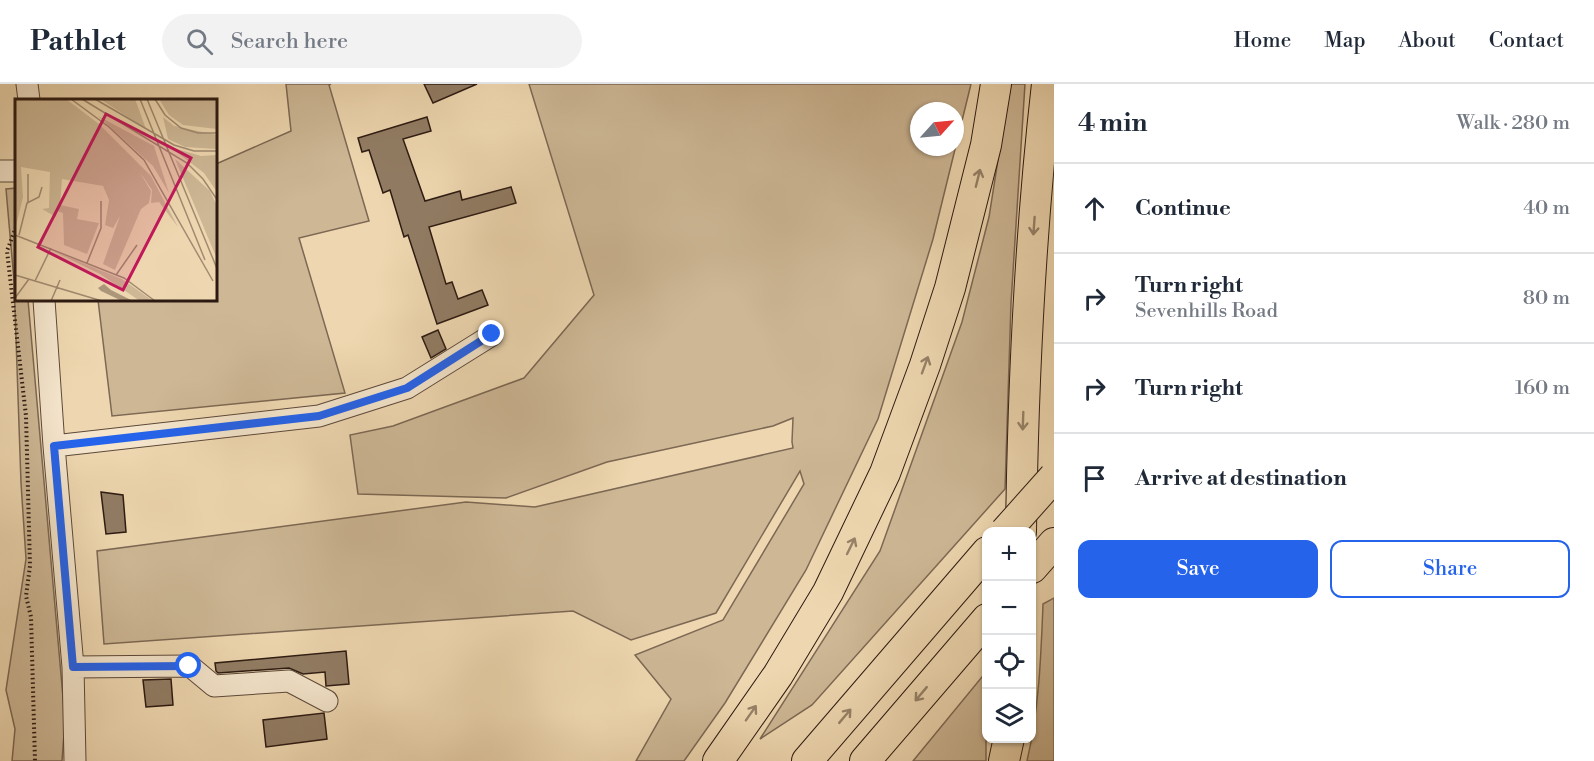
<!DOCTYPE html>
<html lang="en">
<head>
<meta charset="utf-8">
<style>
	:root { --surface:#fff; --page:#f2f2f3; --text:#1f2937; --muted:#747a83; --line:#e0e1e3; --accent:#2563eb }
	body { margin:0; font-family:"Libre Bodoni",serif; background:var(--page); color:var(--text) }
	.controls { position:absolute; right:18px; bottom:18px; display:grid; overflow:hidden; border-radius:12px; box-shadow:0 2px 4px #0004 }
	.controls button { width:54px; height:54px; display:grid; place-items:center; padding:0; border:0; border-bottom:2px solid var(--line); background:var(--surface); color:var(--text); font:30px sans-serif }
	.compass { position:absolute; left:910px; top:18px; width:54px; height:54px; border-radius:50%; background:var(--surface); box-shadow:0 2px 4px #0004; rotate:63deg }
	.stop { position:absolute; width:18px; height:18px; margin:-14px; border:4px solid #2563eb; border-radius:50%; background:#fff }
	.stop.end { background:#2563eb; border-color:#fff; box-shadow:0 2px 6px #0008 }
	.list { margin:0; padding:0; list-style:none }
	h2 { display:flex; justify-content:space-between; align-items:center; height:78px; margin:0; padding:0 24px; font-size:26px }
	h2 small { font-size:20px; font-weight:400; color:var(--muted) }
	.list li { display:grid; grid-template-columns:39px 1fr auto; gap:18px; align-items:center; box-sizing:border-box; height:90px; padding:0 24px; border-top:2px solid var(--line) }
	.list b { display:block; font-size:22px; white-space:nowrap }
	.list p { margin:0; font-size:20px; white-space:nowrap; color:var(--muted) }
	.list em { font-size:20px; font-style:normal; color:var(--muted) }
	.actions { display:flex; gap:12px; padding:18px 24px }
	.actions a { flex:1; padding:14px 0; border:2px solid var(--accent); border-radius:12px; text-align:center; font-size:21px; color:var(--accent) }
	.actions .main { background:var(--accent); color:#fff }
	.icon { flex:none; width:33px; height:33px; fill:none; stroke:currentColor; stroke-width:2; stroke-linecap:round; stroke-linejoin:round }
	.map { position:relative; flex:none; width:1054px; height:677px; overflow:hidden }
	header { display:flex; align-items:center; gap:36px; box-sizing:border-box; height:84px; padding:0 30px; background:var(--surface); border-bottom:2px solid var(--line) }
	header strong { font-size:28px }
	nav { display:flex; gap:33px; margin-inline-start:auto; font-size:21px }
	.search { width:420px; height:54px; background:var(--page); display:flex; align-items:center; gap:15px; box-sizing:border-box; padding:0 21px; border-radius:33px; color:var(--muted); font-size:22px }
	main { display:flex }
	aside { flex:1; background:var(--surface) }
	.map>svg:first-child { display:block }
	.green { fill:#cdb795; stroke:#7c6854; stroke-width:1.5; fill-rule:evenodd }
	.building { fill:#917c64; stroke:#2c1a12; stroke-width:1.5 }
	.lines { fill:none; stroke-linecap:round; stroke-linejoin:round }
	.minor-casing { stroke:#5c493a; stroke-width:23 }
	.highway-casing { stroke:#2c1a12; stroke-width:32 }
	.path { stroke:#2c1a12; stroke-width:4; stroke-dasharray:1.5 3; stroke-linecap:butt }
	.minor { stroke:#f4e5cc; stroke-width:21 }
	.highway { stroke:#eed7b0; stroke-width:30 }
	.highway-bridge-casing { stroke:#2c1a12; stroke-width:32; stroke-linecap:butt }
	.highway-bridge { stroke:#eed7b0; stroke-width:30 }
	.oneway { stroke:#978269 }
	.route { stroke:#2563eb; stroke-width:8 }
	.inset-road { fill:none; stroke:#a08b71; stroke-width:1.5 }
	.view { fill:#c2185b; fill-opacity:0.15; stroke:#c2185b; stroke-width:3 }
	.inset-edge { fill:none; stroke:#2c1a12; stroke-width:3 }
</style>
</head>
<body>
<header>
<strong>Pathlet</strong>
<div class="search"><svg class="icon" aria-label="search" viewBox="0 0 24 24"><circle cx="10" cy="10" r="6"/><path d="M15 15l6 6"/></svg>Search here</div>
<nav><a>Home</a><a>Map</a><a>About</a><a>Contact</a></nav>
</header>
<main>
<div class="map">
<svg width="1054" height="677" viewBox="0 0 1054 677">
	<rect width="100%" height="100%" fill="#eed7b0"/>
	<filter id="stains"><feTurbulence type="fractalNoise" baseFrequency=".00333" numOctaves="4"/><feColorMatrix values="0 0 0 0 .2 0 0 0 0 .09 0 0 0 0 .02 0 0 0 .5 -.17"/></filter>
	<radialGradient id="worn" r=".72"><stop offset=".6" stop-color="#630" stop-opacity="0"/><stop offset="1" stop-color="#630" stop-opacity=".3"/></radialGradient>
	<path class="green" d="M 286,0 L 331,0 L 329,1 L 369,137 L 299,154 L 345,309 L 112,332 L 98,216 L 216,216 L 216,80 L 291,47 Z
		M 529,0 L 971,0 L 933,155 L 878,335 L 806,486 L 725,619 L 684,677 L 636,677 L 671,615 L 635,571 L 723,536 L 804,400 L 800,387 L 716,529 L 631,556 L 573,527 L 104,560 L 97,467 L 466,418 L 535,423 L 793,364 L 792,358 L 793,334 L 773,342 L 607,378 L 506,414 L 358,410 L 350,351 L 393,342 L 524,294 L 594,211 ZM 919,27 L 955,27 L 955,63 L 919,63 Z
		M 1010,0 L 1025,0 L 1011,219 L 1005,405 L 812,621 L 760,655 L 880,467 L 962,238 L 989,133 Z
		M 16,104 L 16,216 L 28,216 L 65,636 L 62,677 L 12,677 L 15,645 L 6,606 L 26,475 L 21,399 L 14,197 L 6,105 Z
		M 1054,514 L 1054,677 L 1027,677 C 1039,626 1041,572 1043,520 Z
		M 986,588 L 986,677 L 913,677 Z"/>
	<path class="building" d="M 424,0 L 477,0 L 433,19 Z
		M 427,33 L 431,47 L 403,55 L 425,117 L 460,107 L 462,116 L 511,103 L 516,119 L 429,143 L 446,200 L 452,198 L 458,215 L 482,206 L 488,221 L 437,240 L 408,151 L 404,153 L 390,106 L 383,109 L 369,66 L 362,68 L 358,54 Z
		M 438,246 L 446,265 L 431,274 L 422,253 Z
		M 101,408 L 123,411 L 126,448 L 106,450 Z
		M 346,567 L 349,600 L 326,602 L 325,588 L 303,590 L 289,584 L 218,589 L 216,587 L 215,579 Z
		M 171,595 L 173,621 L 146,623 L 143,596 Z
		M 324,629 L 327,655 L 266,663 L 263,636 Z"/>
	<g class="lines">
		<g class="minor-casing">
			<path id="minor" d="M 27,0 L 29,16
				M 0,87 L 16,87
				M 44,216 L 54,362 L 73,583 L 75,677
				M 54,362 L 319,332 L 407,304 L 492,251
				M 73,583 L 190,582 L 214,602 L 289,597 L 327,617"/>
		</g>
		<g class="highway-casing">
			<path id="highway" d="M 1021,448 C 1023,298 1030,149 1047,0
				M 1032,484 L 1054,459
				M 718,677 L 778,591 L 828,508 L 885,389 L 925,281 L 950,204 L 986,61 L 996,0
				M 807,677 L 987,468
				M 865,677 L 987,535
				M 1004,677 L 1009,654"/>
		</g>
		<path class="path" d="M 16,143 L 7,167 L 26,332 L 30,482 L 26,512 L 31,533 L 35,677"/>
		<use href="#minor" class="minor"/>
		<use href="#highway" class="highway"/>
		<g class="highway-bridge-casing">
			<path id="highway-bridge" d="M 1005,448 L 1054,393"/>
		</g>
		<use href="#highway-bridge" class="highway-bridge"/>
	</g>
	<defs><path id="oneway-shaft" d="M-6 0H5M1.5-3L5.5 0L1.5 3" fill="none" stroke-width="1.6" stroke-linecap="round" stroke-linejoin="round" transform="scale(1.5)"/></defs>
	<g class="oneway">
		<use href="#oneway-shaft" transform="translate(978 94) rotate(-76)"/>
		<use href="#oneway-shaft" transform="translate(1034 142) rotate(94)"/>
		<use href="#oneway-shaft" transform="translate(925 281) rotate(-70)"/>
		<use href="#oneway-shaft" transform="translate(1023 337) rotate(92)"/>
		<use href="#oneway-shaft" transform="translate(851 462) rotate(-64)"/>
		<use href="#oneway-shaft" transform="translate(921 610) rotate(130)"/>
		<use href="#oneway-shaft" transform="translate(751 629) rotate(-55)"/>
		<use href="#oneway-shaft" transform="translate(845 632) rotate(-50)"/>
	</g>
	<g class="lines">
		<path class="route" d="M 189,582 L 73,583 L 54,362 L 319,332 L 407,304 L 492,250"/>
	</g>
	<g transform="translate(15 15)">
		<rect width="202" height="202" fill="#eed7b0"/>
		<path d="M 0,0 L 51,0 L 84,25 L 136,77 L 163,128 L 144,103 L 136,104 L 137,91 L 124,72 L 136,92 L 134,104 L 126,110 L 100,171 L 88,165 L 105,117 L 98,129 L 90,126 L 94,101 L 88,87 L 47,80 L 45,106 L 64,110 L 62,120 L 84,124 L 72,155 L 49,146 L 48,114 L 42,112 L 41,118 L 27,110 L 34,109 L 35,73 L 6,68 L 8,98 L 0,131 ZM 85,0 L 120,0 L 131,30 ZM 144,0 L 202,0 L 202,30 L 168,26 L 154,16 ZM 83,17 L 139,47 L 154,94 L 138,67 ZM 148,18 L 159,27 L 202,36 L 202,50 L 170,48 L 153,40 ZM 155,48 L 186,57 L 202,56 L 202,93 L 189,74 ZM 160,60 L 195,92 L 202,107 L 202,160 ZM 38,152 L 107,180 L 138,202 L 125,202 L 85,175 Z" fill="#cdb795"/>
		<path d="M 89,185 L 96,191 L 118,202 L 107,202 L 86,192 L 83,189 Z" fill="#ac977a"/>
		<path class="inset-road" d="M 56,0 L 94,28 L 129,61 L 198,182M 67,0 L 172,64 L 188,80 L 203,102M 80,0 L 159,46 L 179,52 L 203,52M 125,0 L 190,161M 132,0 L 203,172M 140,0 L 150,16 L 166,29 L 183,34 L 203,34M 13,75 L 13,103M 0,136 L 109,179 L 140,202M 4,136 L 12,104 L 24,98 L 27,88M 72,164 L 86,129 L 86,102M 0,176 L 87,202M 101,176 L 122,146M 20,182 L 36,149M 0,199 L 14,180M 36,202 L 45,181"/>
		<path class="view" d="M 91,15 L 176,59 L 108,191 L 23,148 Z"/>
		<rect width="202" height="202" class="inset-edge"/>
	</g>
	<rect width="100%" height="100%" filter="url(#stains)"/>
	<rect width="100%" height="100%" fill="url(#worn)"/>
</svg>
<div class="controls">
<button>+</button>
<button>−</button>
<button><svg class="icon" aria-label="locate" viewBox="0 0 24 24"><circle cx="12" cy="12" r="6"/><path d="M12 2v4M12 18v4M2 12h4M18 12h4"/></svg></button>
<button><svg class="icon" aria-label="layers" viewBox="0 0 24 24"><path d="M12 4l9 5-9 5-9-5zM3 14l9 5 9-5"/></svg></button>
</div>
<svg class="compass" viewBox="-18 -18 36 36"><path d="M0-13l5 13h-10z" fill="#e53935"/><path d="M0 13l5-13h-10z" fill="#747a83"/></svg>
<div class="stop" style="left:189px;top:582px"></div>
<div class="stop end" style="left:492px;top:250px"></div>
</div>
<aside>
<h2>4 min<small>Walk · 280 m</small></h2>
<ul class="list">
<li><svg class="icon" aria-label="ahead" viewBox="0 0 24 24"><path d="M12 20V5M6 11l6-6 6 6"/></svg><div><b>Continue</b></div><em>40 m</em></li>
<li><svg class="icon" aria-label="right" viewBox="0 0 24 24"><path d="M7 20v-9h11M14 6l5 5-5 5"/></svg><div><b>Turn right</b><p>Sevenhills Road</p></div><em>80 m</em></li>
<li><svg class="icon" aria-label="right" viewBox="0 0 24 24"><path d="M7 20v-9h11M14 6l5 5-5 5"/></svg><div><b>Turn right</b></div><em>160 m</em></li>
<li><svg class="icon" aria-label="arrive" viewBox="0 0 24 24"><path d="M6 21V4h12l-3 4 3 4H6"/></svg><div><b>Arrive at destination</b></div></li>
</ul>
<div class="actions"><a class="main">Save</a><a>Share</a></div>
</aside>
</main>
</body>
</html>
